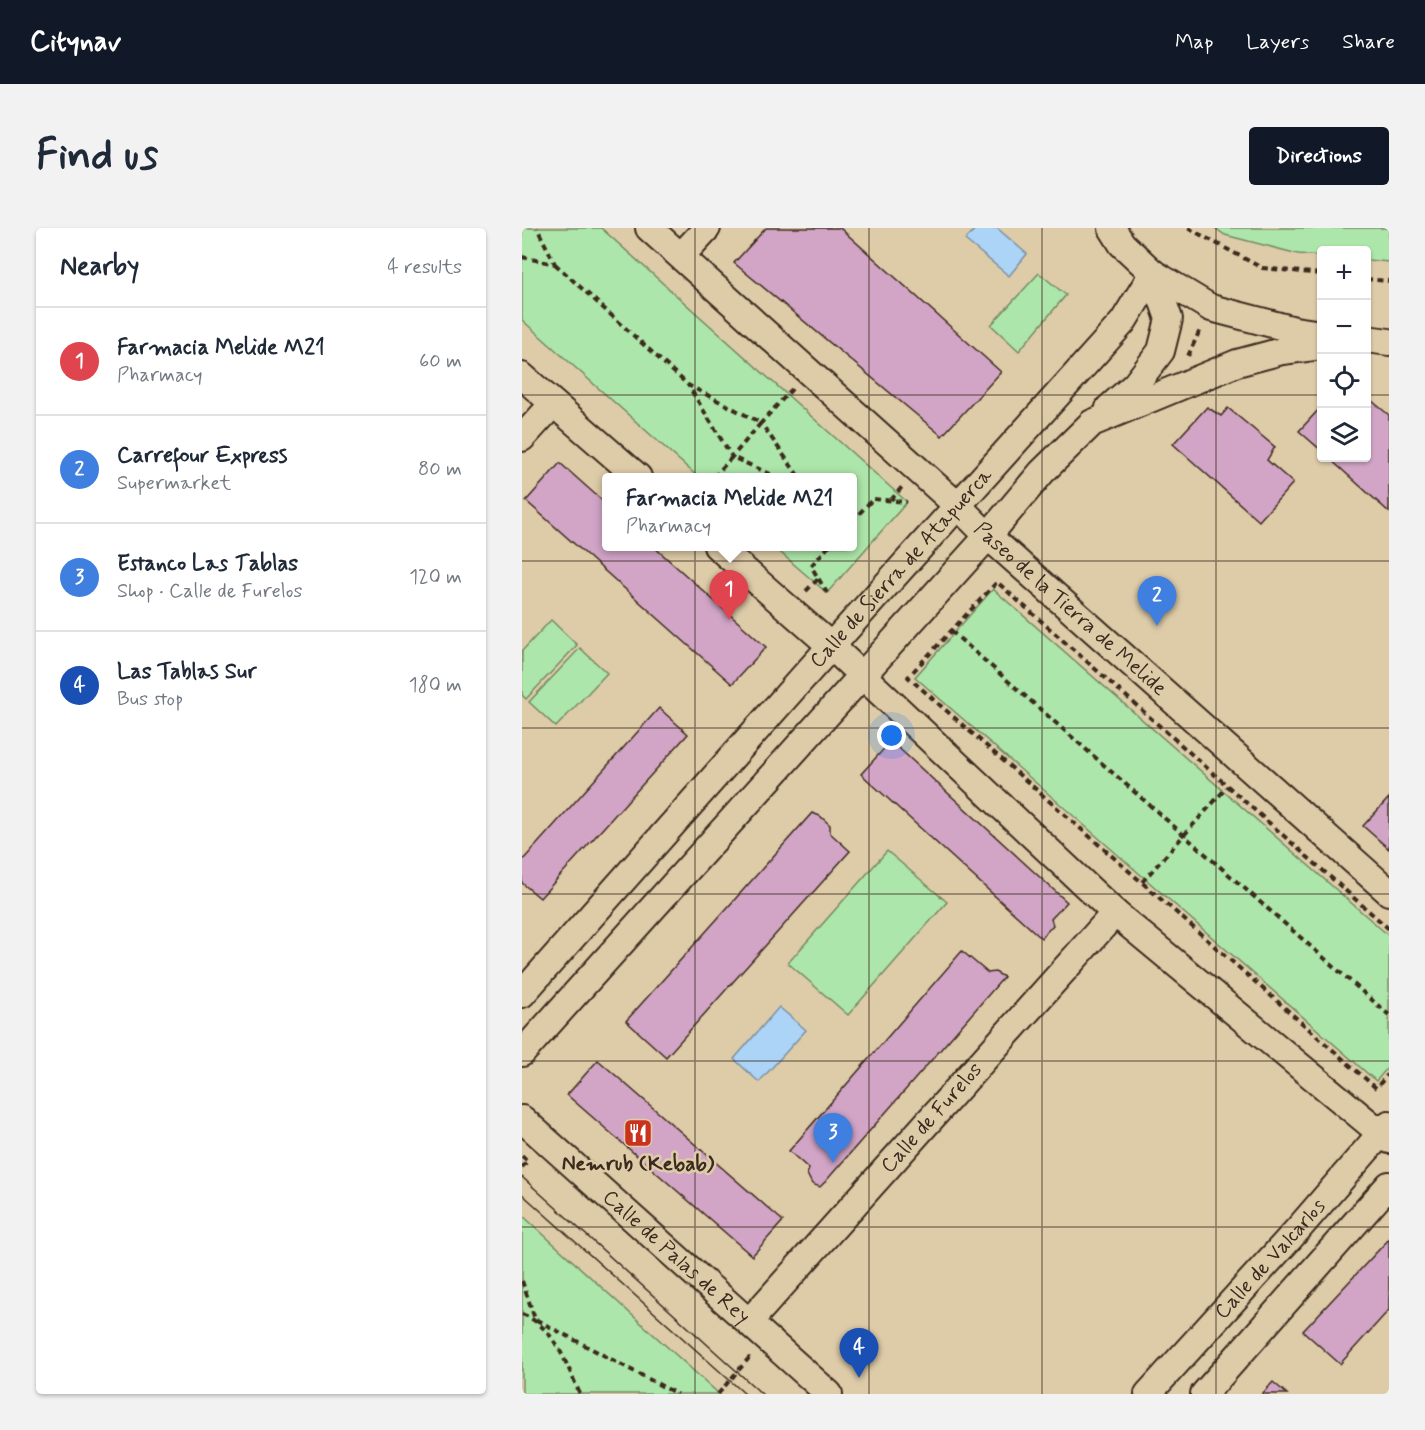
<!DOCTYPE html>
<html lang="en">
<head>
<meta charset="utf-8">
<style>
	:root { --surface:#fff; --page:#f2f2f3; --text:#1f2937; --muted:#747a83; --line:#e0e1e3; --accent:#111827 }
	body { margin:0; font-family:Mynerve,sans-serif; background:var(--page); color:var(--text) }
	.controls { position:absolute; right:18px; top:18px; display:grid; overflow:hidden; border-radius:6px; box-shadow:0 2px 4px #0004 }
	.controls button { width:54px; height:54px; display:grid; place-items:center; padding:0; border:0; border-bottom:2px solid var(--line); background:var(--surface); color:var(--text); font:30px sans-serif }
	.you { position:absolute; left:370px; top:508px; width:21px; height:21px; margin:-15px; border:4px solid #fff; border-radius:50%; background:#1a73e8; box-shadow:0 0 0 9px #1a73e833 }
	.badge { display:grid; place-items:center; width:39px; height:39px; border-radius:50%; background:var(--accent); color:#fff; font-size:20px; font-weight:700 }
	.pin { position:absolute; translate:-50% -50px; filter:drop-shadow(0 2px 3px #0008) }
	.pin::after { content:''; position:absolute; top:32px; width:21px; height:18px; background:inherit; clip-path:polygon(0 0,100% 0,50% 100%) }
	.popup { position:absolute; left:80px; top:245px; width:255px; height:78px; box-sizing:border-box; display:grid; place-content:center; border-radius:6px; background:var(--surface); filter:drop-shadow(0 2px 4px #0005); font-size:20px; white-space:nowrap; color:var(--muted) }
	.popup b { font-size:22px; color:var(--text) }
	.popup::after { content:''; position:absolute; left:50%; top:100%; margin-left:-12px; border:12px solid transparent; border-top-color:var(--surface) }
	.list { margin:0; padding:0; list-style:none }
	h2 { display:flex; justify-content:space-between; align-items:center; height:78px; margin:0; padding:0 24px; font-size:26px }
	h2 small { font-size:20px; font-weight:400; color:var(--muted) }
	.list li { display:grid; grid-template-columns:39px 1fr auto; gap:18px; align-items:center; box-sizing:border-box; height:108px; padding:0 24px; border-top:2px solid var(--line) }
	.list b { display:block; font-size:22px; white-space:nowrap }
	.list p { margin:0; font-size:20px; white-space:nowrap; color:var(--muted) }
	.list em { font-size:20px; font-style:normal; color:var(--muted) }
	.icon { flex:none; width:33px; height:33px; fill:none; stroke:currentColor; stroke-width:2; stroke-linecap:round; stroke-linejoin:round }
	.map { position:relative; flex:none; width:867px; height:1166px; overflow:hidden; border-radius:6px }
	header { display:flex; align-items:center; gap:36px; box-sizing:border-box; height:84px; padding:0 30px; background:var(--accent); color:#fff }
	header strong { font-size:28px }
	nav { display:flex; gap:33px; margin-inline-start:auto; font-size:21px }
	.intro { display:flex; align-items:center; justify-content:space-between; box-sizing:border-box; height:144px; padding:0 36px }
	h1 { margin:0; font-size:42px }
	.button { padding:15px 27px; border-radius:6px; background:var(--accent); color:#fff; font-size:21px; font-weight:700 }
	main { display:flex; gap:36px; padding:0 36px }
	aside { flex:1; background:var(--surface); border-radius:6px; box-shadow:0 2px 4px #0004 }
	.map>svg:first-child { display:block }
	.green { fill:#ade6aa; stroke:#748864; stroke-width:1.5 }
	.water { fill:#abd4f6; stroke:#7e90a0; stroke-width:1.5 }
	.building { fill:#d2a5c7; stroke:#3b2a1e; stroke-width:1.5 }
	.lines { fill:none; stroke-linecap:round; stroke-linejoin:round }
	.street-casing { stroke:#3b2a1e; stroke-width:30 }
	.path { stroke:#3b2a1e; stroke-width:4; stroke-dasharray:6 4.5; stroke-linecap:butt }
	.street { stroke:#decca9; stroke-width:26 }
	.tram { stroke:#3b2a1e; stroke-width:1.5 }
	.grid { fill:none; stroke:#3b2a1e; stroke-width:1.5; stroke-opacity:0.55 }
	.labels { text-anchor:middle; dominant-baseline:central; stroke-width:5; stroke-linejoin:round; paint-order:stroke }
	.street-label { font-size:21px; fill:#3b2a1e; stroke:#decca9 }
	.poi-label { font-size:21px; font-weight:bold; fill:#3b2a1e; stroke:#decca9 }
</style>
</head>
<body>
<header>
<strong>Citynav</strong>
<nav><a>Map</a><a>Layers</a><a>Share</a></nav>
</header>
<div class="intro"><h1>Find us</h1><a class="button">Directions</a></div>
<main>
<aside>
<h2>Nearby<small>4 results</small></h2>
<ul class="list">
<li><span class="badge" style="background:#e0444e">1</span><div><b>Farmacia Melide M21</b><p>Pharmacy</p></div><em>60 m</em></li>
<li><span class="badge" style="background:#3f7fe0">2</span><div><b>Carrefour Express</b><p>Supermarket</p></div><em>80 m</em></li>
<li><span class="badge" style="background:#3f7fe0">3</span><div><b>Estanco Las Tablas</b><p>Shop · Calle de Furelos</p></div><em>120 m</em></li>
<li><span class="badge" style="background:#1a4fb4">4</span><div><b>Las Tablas Sur</b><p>Bus stop</p></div><em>180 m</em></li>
</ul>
</aside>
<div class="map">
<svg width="867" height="1166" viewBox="0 0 867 1166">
	<rect width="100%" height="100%" fill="#decca9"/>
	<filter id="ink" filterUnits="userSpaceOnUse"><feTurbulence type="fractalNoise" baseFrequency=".0167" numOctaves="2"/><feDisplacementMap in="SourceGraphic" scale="12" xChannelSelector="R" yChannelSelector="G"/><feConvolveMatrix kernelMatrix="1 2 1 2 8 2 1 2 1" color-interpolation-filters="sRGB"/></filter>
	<g filter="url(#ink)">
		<path class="green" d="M 0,0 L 79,0 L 385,274 L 305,365 L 252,319 L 330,318 L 330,249 L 176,249 L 0,92 Z
			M 693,0 L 867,0 L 867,34 L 845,32 L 844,22 L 800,22 L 799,28 L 776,26 L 703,7 Z
			M 517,45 L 544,67 L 497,123 L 469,97 Z
			M 471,361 L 867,708 L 867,838 L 854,853 L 393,449 Z
			M 29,392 L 55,417 L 4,471 L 0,467 L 0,423 Z
			M 58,420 L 85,445 L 34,499 L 7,474 Z
			M 365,623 L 425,674 L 326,787 L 266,735 Z
			M 0,987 L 197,1166 L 0,1166 Z"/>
		<path class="water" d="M 454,0 L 475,0 L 505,26 L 487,48 L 443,12 Z
			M 257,779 L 284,802 L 237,854 L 212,831 Z"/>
		<path class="building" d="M 244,0 L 318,0 L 479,144 L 420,208 L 212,35 Z
			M 844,168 L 867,187 L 867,284 L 807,230 L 844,230 Z
			M 800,178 L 800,223 L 777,203 Z
			M 685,179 L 699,188 L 706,180 L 753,219 L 745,232 L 771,255 L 737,293 L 651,216 Z
			M 38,235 L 84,276 L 84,318 L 131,318 L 244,419 L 210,456 L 4,273 Z
			M 137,480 L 166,506 L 18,670 L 0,655 L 0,633 Z
			M 369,513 L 545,674 L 529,691 L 531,697 L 519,710 L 339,546 Z
			M 867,570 L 867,621 L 841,598 Z
			M 290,585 L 298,588 L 308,597 L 308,605 L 328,623 L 144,829 L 104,793 Z
			M 440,723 L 466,745 L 473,744 L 482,749 L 303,954 L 298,959 L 290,956 L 285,946 L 287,941 L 267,923 Z
			M 76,832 L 261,993 L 230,1028 L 45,867 Z
			M 867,1011 L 867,1082 L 818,1136 L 781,1103 Z
			M 751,1154 L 765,1166 L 740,1166 Z"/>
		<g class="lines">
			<g class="street-casing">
				<g id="street">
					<path id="s1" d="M 127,0 L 436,278 L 466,308 L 867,664"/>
					<path d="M 590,0 L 600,16 L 631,45 L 689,80 L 773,102 L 800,106"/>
					<path d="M 159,28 L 185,0"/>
					<path d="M 844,111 L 867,114"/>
					<path d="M 0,148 L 116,249"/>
					<path d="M 587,180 L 613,157 L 639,123 L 647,91 L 631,45"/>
					<path d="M 0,210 L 31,176"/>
					<path d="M 195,318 L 309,418 L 593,685 L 867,912"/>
					<path id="s2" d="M 0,766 L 275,456 L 601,94 L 631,45"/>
					<path d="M 0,825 L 466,308 L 520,244 L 570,195 L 715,135 L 760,123 L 800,118"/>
					<path id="s3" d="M 0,891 L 307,1166"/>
					<path id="s4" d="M 227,1094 L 593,685"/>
					<path id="s5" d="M 626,1166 L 777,1000 L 867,896"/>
					<path d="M 682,1166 L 867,957"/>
				</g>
			</g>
			<path class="path" d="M 666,0 L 740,40 L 800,46
				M 0,29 L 33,36 L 15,0
				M 33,36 L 166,157 L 239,195 L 210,229 L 166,157
				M 844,51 L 867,53
				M 666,128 L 678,102
				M 270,161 L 239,195 L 277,249
				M 192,249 L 210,229 L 255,249
				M 369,272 L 380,259
				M 330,293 L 351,271 L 385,274
				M 284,363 L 296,351
				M 305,365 L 289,338 L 307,318
				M 429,403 L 867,787
				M 620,654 L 706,558
				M 867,701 L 475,354 L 386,449 L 854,860 L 867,845
				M 0,928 L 6,933 L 0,939
				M 0,1053 L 13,1091 L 155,1166
				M 0,1086 C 33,1099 44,1136 58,1166
				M 196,1166 L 227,1130 L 229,1132"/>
			<use href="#street" class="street"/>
			<path class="tram" d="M 0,949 L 240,1166
				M 0,966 L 223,1166"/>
		</g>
	</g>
	<path class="grid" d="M 173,0 L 173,1166M 347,0 L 347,1166M 520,0 L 520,1166M 694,0 L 694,1166M 0,167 L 800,167M 844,167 L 867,167M 0,333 L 867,333M 0,500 L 867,500M 0,666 L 867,666M 0,833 L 867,833M 0,999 L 867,999"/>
	<defs>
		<g id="restaurant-square" transform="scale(1.5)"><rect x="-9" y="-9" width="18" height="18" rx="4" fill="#c8321e" stroke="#decca9"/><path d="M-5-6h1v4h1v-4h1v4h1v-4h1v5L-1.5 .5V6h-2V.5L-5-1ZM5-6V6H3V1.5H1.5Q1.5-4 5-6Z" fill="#fff"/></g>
	</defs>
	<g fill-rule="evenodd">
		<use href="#restaurant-square" x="116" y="905"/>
	</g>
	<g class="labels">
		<g class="street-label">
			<text stroke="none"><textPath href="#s2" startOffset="570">Calle de Sierra de Atapuerca</textPath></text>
			<text stroke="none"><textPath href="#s1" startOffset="568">Paseo de la Tierra de Melide</textPath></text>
			<text stroke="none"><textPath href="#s4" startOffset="274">Calle de Furelos</textPath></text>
			<text stroke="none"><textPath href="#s3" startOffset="207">Calle de Palas de Rey</textPath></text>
			<text stroke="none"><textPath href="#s5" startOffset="182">Calle de Valcarlos</textPath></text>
		</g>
		<g class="poi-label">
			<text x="116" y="936">Nemrub (Kebab)</text>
		</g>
	</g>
</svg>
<div class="controls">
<button>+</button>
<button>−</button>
<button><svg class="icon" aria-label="locate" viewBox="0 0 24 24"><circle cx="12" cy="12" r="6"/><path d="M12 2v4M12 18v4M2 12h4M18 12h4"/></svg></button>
<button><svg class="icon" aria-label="layers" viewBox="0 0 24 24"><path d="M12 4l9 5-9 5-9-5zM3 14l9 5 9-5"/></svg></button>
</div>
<div class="you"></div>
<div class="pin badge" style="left:207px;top:392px;background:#e0444e">1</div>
<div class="popup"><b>Farmacia Melide M21</b>Pharmacy</div>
<div class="pin badge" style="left:635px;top:398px;background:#3f7fe0">2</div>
<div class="pin badge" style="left:311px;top:935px;background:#3f7fe0">3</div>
<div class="pin badge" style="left:337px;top:1150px;background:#1a4fb4">4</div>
</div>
</main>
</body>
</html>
